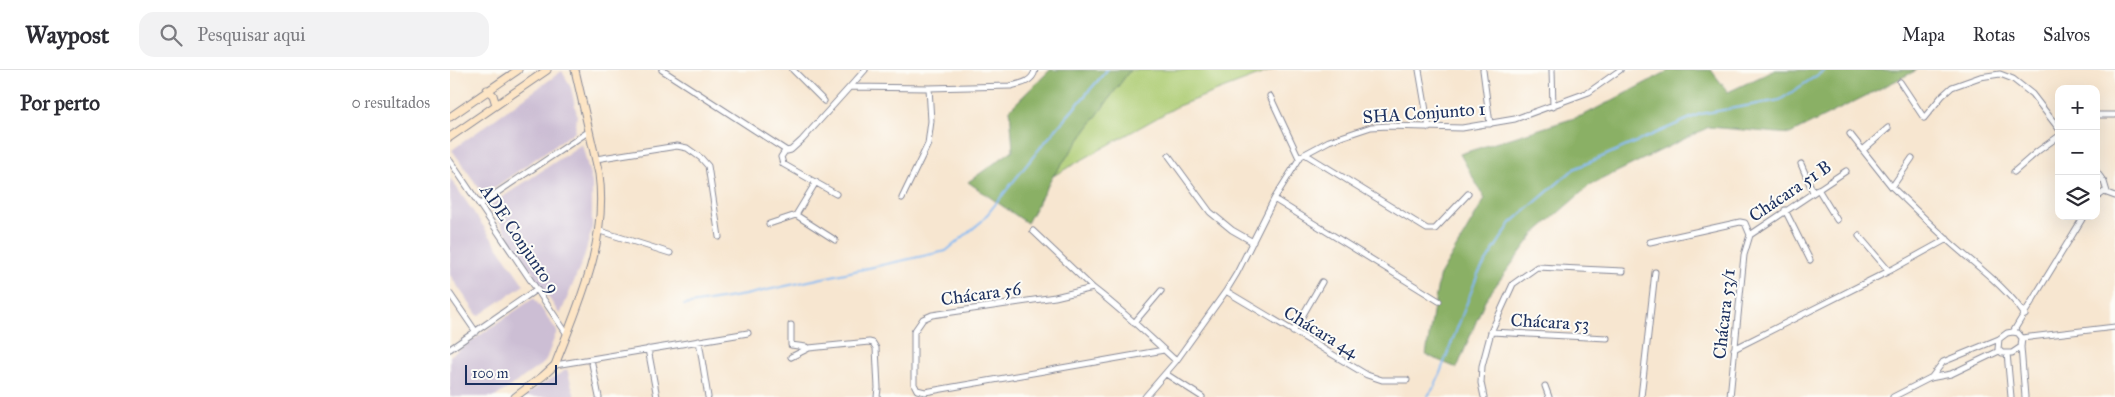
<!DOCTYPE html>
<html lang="pt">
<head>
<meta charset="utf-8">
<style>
	:root { --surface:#fff; --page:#f2f2f3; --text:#2b2b33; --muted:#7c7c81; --line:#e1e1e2 }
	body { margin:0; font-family:"IM FELL Great Primer",serif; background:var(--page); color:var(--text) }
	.controls { position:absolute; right:15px; top:15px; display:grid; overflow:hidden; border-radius:10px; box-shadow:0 5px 20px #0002 }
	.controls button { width:45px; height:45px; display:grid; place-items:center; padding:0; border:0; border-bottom:1px solid var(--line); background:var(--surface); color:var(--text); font:25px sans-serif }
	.scale { position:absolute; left:15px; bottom:12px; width:92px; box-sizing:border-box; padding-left:5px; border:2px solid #1b2f5e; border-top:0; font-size:14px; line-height:18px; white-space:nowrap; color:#1b2f5e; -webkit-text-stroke:4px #fdfcf7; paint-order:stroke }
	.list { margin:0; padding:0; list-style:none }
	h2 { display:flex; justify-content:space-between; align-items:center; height:65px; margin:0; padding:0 20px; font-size:21px }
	h2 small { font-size:16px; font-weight:400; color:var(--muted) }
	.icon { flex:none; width:28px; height:28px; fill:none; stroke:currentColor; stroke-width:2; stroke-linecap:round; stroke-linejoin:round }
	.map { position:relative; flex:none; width:1665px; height:327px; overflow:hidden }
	header { display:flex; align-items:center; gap:30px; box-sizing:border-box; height:70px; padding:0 25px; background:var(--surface); border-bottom:1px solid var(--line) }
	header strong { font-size:24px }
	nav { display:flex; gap:28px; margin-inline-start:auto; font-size:18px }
	.search { width:350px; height:45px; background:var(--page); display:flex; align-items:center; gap:12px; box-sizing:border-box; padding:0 18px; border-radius:15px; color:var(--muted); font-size:19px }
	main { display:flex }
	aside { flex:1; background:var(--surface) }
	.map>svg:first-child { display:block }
	.industrial { fill:#ccbed4 }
	.green { fill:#adcc73; stroke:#647e68 }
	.forest { fill:#8ab065; stroke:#527062 }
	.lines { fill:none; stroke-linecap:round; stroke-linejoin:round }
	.stream { stroke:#85baf3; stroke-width:2 }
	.street-casing { stroke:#898a97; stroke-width:7 }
	.secondary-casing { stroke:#898a97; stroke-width:9 }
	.street { stroke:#fff; stroke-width:5 }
	.secondary { stroke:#fde5c5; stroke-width:7 }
	.labels { text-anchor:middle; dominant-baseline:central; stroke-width:4; stroke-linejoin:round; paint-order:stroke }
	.street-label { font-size:18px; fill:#1b2f5e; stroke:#fdfcf7 }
</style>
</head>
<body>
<header>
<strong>Waypost</strong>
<div class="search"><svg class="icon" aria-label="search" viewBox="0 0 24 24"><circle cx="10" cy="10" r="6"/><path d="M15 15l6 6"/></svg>Pesquisar aqui</div>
<nav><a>Mapa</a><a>Rotas</a><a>Salvos</a></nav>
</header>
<main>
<aside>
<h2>Por perto<small>0 resultados</small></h2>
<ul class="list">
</ul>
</aside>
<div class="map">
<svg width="1665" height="327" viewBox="0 0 1665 327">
	<rect width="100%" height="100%" fill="#fdfcf7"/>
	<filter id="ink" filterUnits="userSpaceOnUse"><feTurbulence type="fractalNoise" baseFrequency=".02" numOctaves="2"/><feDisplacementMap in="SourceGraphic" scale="10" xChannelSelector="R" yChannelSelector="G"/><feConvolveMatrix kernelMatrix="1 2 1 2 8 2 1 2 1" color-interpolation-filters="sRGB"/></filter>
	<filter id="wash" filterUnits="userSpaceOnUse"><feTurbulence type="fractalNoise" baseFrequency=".0096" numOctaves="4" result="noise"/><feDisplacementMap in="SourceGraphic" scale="20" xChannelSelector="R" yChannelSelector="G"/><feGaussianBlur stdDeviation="1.12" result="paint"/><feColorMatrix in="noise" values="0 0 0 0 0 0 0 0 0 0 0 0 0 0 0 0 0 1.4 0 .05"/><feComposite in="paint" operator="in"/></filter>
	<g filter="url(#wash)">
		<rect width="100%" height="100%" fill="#f7e6d0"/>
		<path class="industrial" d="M 112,1 L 121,18 L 127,45 L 125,61 L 34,125 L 2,80 Z
			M 132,74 L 142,113 L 142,159 L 133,190 L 110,245 L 39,136 Z
			M 0,108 L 74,215 L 28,246 L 0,205 Z
			M 84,228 L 107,261 L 95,292 L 45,327 L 0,327 L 0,286 Z
			M 117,299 L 125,327 L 75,327 L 74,326 Z"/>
		<path class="green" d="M 680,0 L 822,0 L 728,36 L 603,106 Z"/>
		<path class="forest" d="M 600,0 L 680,0 L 603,106 L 577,153 L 518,112 L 563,80 L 560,39 Z
			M 1220,0 L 1261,0 L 1278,22 L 1325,0 L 1467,0 L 1340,64 L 1259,57 L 1140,115 L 1084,164 L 1035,230 L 1007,298 L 976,285 L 989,207 L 1035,129 L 1010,84 L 1134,45 Z"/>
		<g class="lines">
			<path class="stream" d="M 234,235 L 295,225 L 496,181 L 532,151 L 590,78 L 657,0
				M 977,327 L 985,316 L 1028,204 L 1061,153 L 1124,99 L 1250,44 L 1330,30 L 1375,0"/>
		</g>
	</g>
	<g filter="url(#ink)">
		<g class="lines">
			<g class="street-casing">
				<path id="street" d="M 212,0 L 337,81 L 341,80 L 352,70 L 415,0
					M 343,0 L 374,31
					M 969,0 L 979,58
					M 1033,0 L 1040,54
					M 1102,0 L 1103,37
					M 1450,12 L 1474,48 L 1492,26 L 1502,17 L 1530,7 L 1550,4 L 1563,9 L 1582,24 L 1609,59
					M 400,17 L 479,18 L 560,16 C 570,14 583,12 585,0
					M 820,26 L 849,88
					M 1646,45 L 1665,45
					M 1400,64 L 1442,117
					M 1413,80 L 1438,58
					M 335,81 L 331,87 L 333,94 L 386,124
					M 855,84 L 977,159 L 985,159 L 1018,124
					M 719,86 L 760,142 L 782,160 L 803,172
					M 1462,88 L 1442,117 C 1462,136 1482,156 1503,175 C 1528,197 1556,217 1575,245
					M 146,89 L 227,76 L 237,78 L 251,88 L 258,96 L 269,167
					M 0,91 L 117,264
					M 1351,94 L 1363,122
					M 1646,101 L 1654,112 L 1657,122
					M 1564,102 L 1588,81 L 1609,66
					M 366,112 L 346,145 L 385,170
					M 1368,119 L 1387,150
					M 452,128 L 478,74 L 481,51 L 479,18
					M 1646,128 L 1654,122 L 1665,126
					M 824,129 L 989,231
					M 30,134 L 138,62
					M 1335,140 L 1360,190
					M 319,154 L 346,145
					M 150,161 L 220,183
					M 583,161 L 643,218
					M 1300,165 L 1396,101
					M 1409,166 L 1439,201
					M 1200,172 L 1290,152 L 1295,153 L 1300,165
					M 776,221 L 917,305 L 932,310 L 957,310
					M 0,224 L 26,262
					M 684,253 L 711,221
					M 341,255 L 341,275 L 356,277
					M 843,262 L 872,212
					M 1041,262 L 1157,268
					M 1563,262 L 1634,146
					M 1563,262 L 1568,263 L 1572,268 L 1571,277 L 1562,283 L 1552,283 L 1548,279 L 1549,269 L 1557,263 Z
					M 1572,268 L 1665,257
					M 249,271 L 258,327
					M 1571,277 L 1575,327
					M 0,279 L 87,219
					M 198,279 L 207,327
					M 1284,279 L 1439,201 L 1497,169
					M 714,280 L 475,322 L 467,320 L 464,314 L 464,262 L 473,249 L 482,245 L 605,227 L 643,218 C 672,240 699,266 726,291
					M 1557,283 L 1561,327
					M 341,287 L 359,278 L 419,272 L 423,273 L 426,278 L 428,318 L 427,327
					M 141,289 L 149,327
					M 105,295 L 298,263
					M 716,304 L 752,327
					M 1481,308 L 1493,292 L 1549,269
					M 1095,316 L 1099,327
					M 695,327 L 726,291 L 776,221 L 787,203 L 824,129 L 851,86 L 879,71 L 921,57 L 938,56 L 1012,58 L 1065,49 L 1139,22 L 1170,0
					M 1034,327 L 1031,313 L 1032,296 L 1041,262 L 1063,214 L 1087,197 L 1173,201
					M 1191,327 L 1205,202
					M 1280,327 L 1294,185 L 1300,165
					M 1443,327 L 1480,308 L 1501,304 L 1549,281"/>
			</g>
			<g class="secondary-casing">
				<path id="secondary" d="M 37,20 L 43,25 L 46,35
					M 0,47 L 68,0
					M 0,67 L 97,0
					M 65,327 L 93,306 L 105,295 C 129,233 158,172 149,104 L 125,0"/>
			</g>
			<use href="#street" class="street"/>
			<use href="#secondary" class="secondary"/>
		</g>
	</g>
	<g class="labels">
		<g class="street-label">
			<text transform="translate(974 43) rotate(-4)">SHA Conjunto 1</text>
			<text transform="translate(1340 121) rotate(-34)">Chácara 51 B</text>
			<text transform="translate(70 169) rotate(56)">ADE Conjunto 9</text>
			<text transform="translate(531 224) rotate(-8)">Chácara 56</text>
			<text transform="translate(1274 244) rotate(-84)">Chácara 53/1</text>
			<text transform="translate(1100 252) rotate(3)">Chácara 53</text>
			<text transform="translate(871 262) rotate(31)">Chácara 44</text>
		</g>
	</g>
</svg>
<div class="controls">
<button>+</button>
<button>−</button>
<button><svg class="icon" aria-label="layers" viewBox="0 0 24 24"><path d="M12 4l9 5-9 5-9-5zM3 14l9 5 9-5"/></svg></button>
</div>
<div class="scale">100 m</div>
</div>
</main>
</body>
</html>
